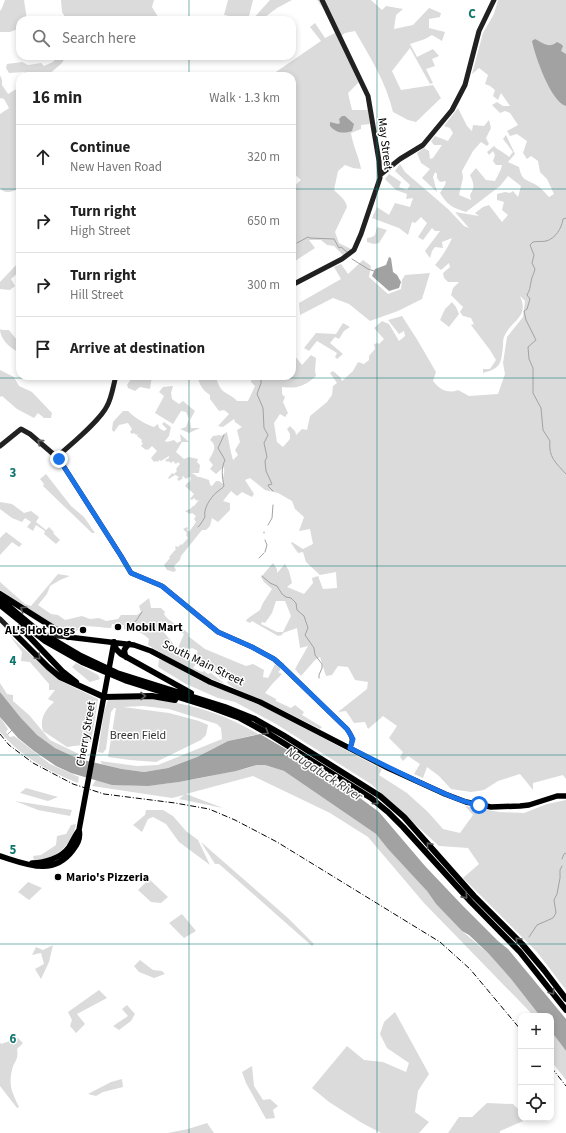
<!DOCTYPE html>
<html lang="en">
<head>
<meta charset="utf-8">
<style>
	:root { --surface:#fff; --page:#f2f2f2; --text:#222; --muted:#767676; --line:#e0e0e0 }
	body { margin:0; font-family:"Source Sans 3",sans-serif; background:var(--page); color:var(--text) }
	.controls { position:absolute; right:12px; bottom:12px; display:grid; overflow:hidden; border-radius:8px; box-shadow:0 2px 6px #0003 }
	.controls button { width:36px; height:36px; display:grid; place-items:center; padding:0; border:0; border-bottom:1px solid var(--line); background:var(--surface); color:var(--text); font:20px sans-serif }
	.stop { position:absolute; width:12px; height:12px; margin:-9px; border:3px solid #1a73e8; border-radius:50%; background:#fff }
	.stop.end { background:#1a73e8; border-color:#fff; box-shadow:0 1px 4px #0008 }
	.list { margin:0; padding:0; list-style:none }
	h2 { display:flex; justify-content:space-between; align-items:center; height:52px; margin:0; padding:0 16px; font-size:17px }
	h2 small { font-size:13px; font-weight:400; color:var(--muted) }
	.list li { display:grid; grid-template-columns:26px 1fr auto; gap:12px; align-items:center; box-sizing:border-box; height:64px; padding:0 16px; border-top:1px solid var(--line) }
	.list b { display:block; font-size:15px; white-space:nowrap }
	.list p { margin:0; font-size:13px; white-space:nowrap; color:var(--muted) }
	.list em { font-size:13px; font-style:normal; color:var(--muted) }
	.icon { flex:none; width:22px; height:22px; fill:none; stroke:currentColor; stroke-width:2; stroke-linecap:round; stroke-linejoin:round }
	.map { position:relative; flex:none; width:566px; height:1133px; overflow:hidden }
	.search { position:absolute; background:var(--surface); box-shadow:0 2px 6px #0003; left:16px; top:16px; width:280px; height:44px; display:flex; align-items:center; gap:10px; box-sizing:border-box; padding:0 14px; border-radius:12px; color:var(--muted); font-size:15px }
	.panel { position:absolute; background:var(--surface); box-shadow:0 2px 6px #0003; left:16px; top:72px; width:280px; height:308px; border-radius:12px }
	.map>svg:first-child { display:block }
	.green { fill:#dbdbdb; fill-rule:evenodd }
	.water { fill:#a2a2a2 }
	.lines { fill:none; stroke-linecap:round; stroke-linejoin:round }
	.stream { stroke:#a2a2a2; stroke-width:1 }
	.secondary { stroke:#212121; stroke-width:5 }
	.primary { stroke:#000; stroke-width:5.5 }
	.highway { stroke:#000; stroke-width:6 }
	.rail { stroke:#000; stroke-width:1; stroke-dasharray:6 2 1 2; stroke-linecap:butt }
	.oneway { stroke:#646464 }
	.oneway2 { stroke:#595959 }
	.route { stroke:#1a73e8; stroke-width:5 }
	.grid { fill:none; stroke:#0f766e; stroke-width:1; stroke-opacity:0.55 }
	.poi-dot { fill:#000; stroke:#fff; stroke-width:1.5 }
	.labels { text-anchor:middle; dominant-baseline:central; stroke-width:3; stroke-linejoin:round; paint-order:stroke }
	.street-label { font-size:12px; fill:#000; stroke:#fff }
	.poi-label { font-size:12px; font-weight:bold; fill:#000; stroke:#fff; text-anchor:start }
	.park-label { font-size:12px; fill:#323232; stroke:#fff }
	.water-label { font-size:13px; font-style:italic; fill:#434343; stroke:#fff }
	.grid-label { font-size:13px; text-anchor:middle; font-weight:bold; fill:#0f766e; stroke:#fff; stroke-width:3; stroke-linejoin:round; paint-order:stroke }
</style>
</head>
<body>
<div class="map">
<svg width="566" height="1133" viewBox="0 0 566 1133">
	<rect width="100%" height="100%" fill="#fff"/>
	<path class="green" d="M 5,0 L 24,0 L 27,20 L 20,20 L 20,28 L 10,32 L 0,32 L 0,11 L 2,8 Z
		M 61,0 L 154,0 L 152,7 L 160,20 L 67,20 L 62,12 Z
		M 228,0 L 253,0 L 248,20 L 224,15 Z
		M 270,0 L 292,0 L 277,8 L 261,20 L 252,20 Z
		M 317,0 L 371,0 L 382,10 L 386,6 L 403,9 L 396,15 L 394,29 L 413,25 L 429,8 L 441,13 L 440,17 L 429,19 L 429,28 L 445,32 L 442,41 L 432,35 L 425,39 L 410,44 L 417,57 L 433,49 L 439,56 L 432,59 L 435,66 L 426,69 L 433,83 L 430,84 L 410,48 L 392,71 L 401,90 L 433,85 L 441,98 L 416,122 L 408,120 L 393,112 C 386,82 370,57 355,31 L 345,33 L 338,38 L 359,82 L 348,93 L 352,110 L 368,110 L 370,124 L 361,125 L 361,129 L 351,133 C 353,146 359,157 361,169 L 353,168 L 345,165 L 338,171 L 334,190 C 339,195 346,200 347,207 L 335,232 L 339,243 L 351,249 L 343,255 L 334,246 L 327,245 L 321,240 L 309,240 L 315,248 L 292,263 L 292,249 L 294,248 L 296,237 L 292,231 L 292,188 L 301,180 L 292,172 L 292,148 L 294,146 L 292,144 L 292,76 L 270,76 L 321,41 L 310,27 L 315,23 L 325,38 L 335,33 L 323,8 Z
		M 498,0 L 566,0 L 566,779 L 563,775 L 533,783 L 533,790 L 520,774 L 498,781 L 484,790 L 471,792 L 451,789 L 439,776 L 427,767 L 423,778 L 414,774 L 420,764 L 408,756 L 403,761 L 400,757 L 403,752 L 389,738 L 397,726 L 383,716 L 368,729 L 365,722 L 354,723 L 346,711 L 338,712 L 367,689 L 368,682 L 355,680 L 348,667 L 338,666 L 332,675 L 326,676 L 320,657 L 315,660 L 301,676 L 295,669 L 308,646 L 300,648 L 297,628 L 283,633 L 282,635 L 278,636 L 252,621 L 250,623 L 246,621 L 247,619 L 260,610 L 263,603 L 272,589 L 264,582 L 261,577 L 273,563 L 277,569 L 277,573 L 285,564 L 289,571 L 292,583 L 287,587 L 304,594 L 313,583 L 312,578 L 318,576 L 323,589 L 337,588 L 336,572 L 320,575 L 306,562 L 303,552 L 298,553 L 291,543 L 292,542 L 303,549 L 313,544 L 310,529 L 299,531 L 304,517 L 295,509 L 292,501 L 278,493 L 265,490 L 250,478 L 245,480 L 254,494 L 252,497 L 242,492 L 237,496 L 231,491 L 223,501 L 230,503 L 230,510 L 218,522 L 212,518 L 210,526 L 206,530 L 202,530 L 181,556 L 180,560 L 174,566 L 176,570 L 174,572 L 167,570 L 164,565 L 170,558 L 169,557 L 176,549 L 175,547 L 176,546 L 178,547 L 181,544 L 182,545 L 188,538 L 186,535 L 187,533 L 183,529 L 187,527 L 188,528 L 187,530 L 189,532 L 196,522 L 194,519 L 196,516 L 192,513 L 190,514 L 185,511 L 190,509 L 193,506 L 194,506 L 199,500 L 198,500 L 197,501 L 194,498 L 192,500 L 190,499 L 194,494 L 185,486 L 188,482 L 189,483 L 191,478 L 189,477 L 186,479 L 183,476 L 182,477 L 183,478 L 179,481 L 177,479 L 179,477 L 175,475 L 169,479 L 168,478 L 172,473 L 174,474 L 177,471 L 176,469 L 180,464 L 178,462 L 176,464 L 173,461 L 171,463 L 168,461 L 167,462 L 165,460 L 169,458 L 169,456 L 161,461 L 159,460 L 158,462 L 156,461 L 154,462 L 151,458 L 157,451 L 152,446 L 148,450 L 147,449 L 146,450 L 141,446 L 143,443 L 141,442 L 142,440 L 137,436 L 138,434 L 136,435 L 134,433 L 132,434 L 130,432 L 132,429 L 128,423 L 119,425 L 114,432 L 112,430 L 113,422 L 123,411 L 128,411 C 133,417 147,425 154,427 L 158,424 L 159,428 L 164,431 L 167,429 L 162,424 L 164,422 L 171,427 L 169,436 L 165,441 L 167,442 L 174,440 L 177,443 L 181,441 L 180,434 L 189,442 L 182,442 L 176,452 L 184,459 L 189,457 L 198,459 L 197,462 L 200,465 L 199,473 L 192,473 L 198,477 L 200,477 L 209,480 L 210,485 L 212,486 L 216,481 L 219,481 L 223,484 C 222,477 225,474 224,467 L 216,474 L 210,469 L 213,465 L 209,460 C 213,452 218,446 210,440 L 213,436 L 220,435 L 221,436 L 227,432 C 229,442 230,450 233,460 L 238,455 L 235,450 L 240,442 L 237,430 L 242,427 L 235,422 L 234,419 L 223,427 L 218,426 L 229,414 L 224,410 L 219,411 L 210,399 L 210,395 C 202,390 200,385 197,376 L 216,376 C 216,380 220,388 223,391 C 228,395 233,396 237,401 L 248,401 L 255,386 L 251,382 L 252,376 L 292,376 L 292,352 L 302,365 L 311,355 L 316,358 L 315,371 L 316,376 C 305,386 297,389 282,387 L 282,394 L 285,397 L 283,402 L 288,413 L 285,417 L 280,414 L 274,423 L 277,442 L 283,447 L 290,439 L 290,434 L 287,429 L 290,426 L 295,431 L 296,435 L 302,429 L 307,430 L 310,416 L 327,402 L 332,395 L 333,386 L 337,383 L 330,373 L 333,371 L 340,377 L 342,381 L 353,371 L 358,362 L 364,364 L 369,360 L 369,356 L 375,349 L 374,344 L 378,343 L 379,344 L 384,339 L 374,328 L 382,321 L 389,324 L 399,341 L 405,336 L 404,331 L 399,334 L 388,320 L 402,316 L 418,341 L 436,372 L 433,381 C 440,390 448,394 458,390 L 469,396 L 498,394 L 505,374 L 503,363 L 507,337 L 523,317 L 525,301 L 520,296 C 530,318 511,320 504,337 C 503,339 503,343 503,346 C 501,364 501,368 483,373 L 483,369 L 490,369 L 496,360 L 490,350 L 471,325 L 474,324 L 471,318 L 463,316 L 460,312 L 463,307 L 451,295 L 453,288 L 459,282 L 448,282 L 444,278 L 443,273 L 450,267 L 449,263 L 441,270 L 435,265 C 442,257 448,247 452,238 L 442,242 L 443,248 L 435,247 L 432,251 L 430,258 L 425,251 L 440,231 L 435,231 L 432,228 L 423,240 L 418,237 L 427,223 L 421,217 L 415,223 L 412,222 L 408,235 L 399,228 L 372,218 L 377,207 L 389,215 L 395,203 L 410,207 L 413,198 L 406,199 L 407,194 L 396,190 L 385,179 L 389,174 L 401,182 L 399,187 L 407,190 L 410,185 L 395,171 L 400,164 L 405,172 L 448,209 L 464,226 L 469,228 L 455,212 L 479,216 L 475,213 L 483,207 L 489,205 L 502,222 L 508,215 L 502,210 L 504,202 L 497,200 L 497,194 L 505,192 L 510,193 L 513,191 L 518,197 L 521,186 L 508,176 L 500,186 L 466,212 C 453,208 447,205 440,193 L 445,185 L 446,181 L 440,182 L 437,178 L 437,174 L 435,172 L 433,177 L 437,192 L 422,178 L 430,169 L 421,163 L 417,153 L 424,148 L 429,151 L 430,159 L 433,158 L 442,145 L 434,145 L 431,141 L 435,136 L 448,141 L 453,133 L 450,128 L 444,126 L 458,108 L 467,126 L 472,131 L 473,125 L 484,126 L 489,120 L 491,128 L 486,138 L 489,144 L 487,146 L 481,142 L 473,151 L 462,171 L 463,178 L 459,195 L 471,200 L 470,195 C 475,187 474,184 470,175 L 476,168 L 486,180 L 495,181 L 501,169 L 502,165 L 496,165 L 493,161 L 495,155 L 493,151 L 489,155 L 487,152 L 494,146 C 499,151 504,152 509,157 L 513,152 L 503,139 L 506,135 L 515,154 L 508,162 L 519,167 C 522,182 527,179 538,186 C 542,189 546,194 549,197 L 554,194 L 547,179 L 540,172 L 538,161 L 531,156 L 527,159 L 523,153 L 527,141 L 517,134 L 510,136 L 507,131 L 518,125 L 510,113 L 505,111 L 500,113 L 492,105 L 497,102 L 503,106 L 510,106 L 501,93 L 498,100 L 493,96 L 495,90 L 490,86 L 485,84 L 488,75 L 479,68 L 472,74 L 483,33 L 494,14 ZM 276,601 L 285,601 L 291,616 L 283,632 L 277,632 L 261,624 L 262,622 L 265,623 L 272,613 Z
		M 58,56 L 66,56 L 62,63 L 47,76 L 27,76 L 24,72 L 9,73 L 6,68 L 7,64 L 22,62 L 28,65 L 41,63 L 44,66 L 53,62 Z
		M 0,75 L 2,80 L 2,85 L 8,94 L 20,87 L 20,194 L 16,190 C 10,192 5,194 0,188 L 0,114 L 9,108 L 4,99 L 0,98 Z
		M 377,227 L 387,230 L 379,243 L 374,244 L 367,242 L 367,238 L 372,237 L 375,235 Z
		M 363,260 L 371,266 L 369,277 L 388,294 L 401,289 L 402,280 L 405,275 L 430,273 L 422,299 L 398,311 L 370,321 L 349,304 L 333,298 L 300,315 L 299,303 L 341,279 L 334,267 L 341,264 L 348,274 Z
		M 20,261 L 20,271 L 11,279 L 15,286 L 10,290 L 0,289 L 0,282 Z
		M 452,302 L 456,307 L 459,314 L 449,327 L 440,320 L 445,309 Z
		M 343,323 L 350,327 L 344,331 L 339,339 L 335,337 L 330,343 L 343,354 L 337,359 L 335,357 L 337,353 L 317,341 L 309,351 L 304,348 L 316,333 L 336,334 Z
		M 0,329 L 2,330 L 9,330 L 20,344 L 20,351 L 18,352 C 9,347 0,339 0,329 Z
		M 0,370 L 14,377 L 19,386 L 32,392 L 52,413 L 51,418 L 44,418 L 38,413 L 34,418 L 17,409 L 2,396 L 0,397 Z
		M 133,376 L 152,376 L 150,389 L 140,387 L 135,391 L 128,388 L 127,385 Z
		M 173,386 L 171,393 L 172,399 L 179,404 L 183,401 L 195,411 L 190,420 L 191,428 L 200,428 L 189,433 L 180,429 L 186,427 L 189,419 L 186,412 L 181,411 L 173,424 L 155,413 L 164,396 L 159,392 L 163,387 Z
		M 46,474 L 71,506 L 84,517 L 95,533 L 92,533 L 43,486 L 44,484 L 40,479 Z
		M 0,502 L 12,504 L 24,513 L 31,511 L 39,517 L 36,522 L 46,530 L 49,527 L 54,532 L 53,533 L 60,540 L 56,544 L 44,534 L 45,531 L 36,525 L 33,531 L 27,527 L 31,522 L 25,518 L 22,522 L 12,518 L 0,509 Z
		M 6,532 L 22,544 L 19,547 L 12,542 L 0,555 L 0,538 Z
		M 58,574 L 70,576 L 60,580 L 50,586 L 47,594 L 38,605 L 51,614 L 58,615 L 65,620 L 82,616 L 90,619 L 99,618 L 106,621 L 118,619 L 121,615 L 137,615 L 141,612 L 139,606 L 149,598 L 151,608 L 161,608 L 165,612 L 164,614 C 168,622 182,626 189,634 L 188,636 L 205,649 L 246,666 L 253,664 L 264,670 L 263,677 L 268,678 L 275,664 L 281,669 L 278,672 L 282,674 L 273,683 L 265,693 L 276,699 L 276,701 L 291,708 L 295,705 L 304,712 L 302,715 L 322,727 L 320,729 L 262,700 L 234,688 L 227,683 L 231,674 L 227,673 L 222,679 L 213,672 L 216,666 C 208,664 198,663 191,659 L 198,651 L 192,648 L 183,652 L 178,648 L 184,634 L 172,627 L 171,630 L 162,625 L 159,628 C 174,641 177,654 196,664 L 193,668 L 202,672 L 204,671 L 208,674 L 211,673 L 225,684 C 198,675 172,660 148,645 L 149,639 C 142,632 133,629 124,629 L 124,625 L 112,624 L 111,628 C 101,628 90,625 79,627 L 77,631 C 68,631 63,627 55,627 L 0,590 L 0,582 L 25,604 L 31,606 Z
		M 10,636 L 53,675 L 65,683 L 98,699 L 91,742 L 84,743 L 85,731 L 82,745 L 67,747 L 43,731 C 39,719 46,709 54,702 L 48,699 L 55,690 L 49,690 L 49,684 L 30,662 L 21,661 L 22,652 Z
		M 159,659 L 167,662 L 201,681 L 260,705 L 382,769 L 379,775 L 407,793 L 428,812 L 443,829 L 460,833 L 473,815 L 465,806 L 499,812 L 524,813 L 547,804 L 566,800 L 566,990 L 537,952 L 463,878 L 479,864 L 468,848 L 439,846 L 371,784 L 276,724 L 235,702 L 218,698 L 186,684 L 158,667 Z
		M 76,663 L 98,675 L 100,679 L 90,682 L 72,667 Z
		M 0,683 L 7,694 L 13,695 L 13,701 L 29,715 L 50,740 L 83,756 L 79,759 L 55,748 L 37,736 L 21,718 L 0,692 Z
		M 145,698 C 186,703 222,712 258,734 L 228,741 L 197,757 L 168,768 L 144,772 L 122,769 L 102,764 L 100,761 L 137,766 L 158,765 L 222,739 L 221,728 L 217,724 L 169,709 L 143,706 L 123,707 L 169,713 L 199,721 L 208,725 L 206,735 L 201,740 L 156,762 L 130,760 L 108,757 L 116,708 L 114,708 L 111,712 L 106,749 L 103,753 L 98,752 L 104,712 L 108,700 Z
		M 0,717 L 8,729 L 6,732 L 10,737 L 14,736 L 50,764 L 79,777 L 78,783 C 47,771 22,757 0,732 Z
		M 257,765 L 265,765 L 284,771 L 376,834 L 388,849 L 425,888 L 436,904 L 462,931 L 488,953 L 511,979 L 540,1016 L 530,1016 L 531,1013 L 424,903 L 368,837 L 330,813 L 253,776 L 186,794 L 223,808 L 179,799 L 184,795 L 172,798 L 92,786 L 96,780 C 146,794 198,778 248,768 Z
		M 26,788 L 58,797 L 48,801 L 20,793 Z
		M 15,801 L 72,810 L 70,816 L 38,810 Z
		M 146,810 L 163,810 L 173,816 L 186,831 L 198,840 L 210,865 L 179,842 L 166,824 L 153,817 L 148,819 L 142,832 L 133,825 L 145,815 Z
		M 76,824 C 72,845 56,860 34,860 L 33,856 L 41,855 L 56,845 L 57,836 L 66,834 L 71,825 Z
		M 201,842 L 288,918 L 314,944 L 312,946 L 219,864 L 215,864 Z
		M 149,879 L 168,897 L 161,903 L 151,902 L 138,890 Z
		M 28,882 L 42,888 L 29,900 L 18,892 Z
		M 182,914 L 196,931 L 184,938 L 169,923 Z
		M 53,945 L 49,962 L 41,979 L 35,969 L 44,964 L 41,953 L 32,955 L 36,947 L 43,950 Z
		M 140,960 L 153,970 L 162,971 L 165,974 L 154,978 L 139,972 L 134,966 Z
		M 99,990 L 107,998 L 77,1014 L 85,1024 L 76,1033 L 70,1026 L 72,1020 L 68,1012 Z
		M 127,1005 L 135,1014 L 131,1021 L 119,1030 L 113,1026 L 128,1016 L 122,1009 Z
		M 395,1012 L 429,1074 L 418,1091 L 415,1112 L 429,1122 L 419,1133 L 381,1133 L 362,1123 L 329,1102 L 312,1088 L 347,1046 L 364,1060 L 383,1062 L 406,1072 L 409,1063 L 387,1048 L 380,1034 L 384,1022 Z
		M 551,1031 L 566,1051 L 566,1080 L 551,1061 Z
		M 18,1038 L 23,1043 L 17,1049 C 19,1060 14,1061 12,1070 C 8,1086 13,1094 19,1107 L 17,1108 L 0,1086 L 0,1042 L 1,1044 Z
		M 252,1066 L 254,1086 L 263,1100 L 270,1099 L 278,1106 L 273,1110 L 275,1118 L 266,1119 L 246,1083 L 242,1072 Z
		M 122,1079 L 123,1087 L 103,1092 L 96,1096 L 88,1094 L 111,1082 Z
		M 487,1103 L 513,1104 L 521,1112 L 521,1118 L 528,1119 L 500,1131 L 500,1133 L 448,1133 L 459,1117 L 472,1117 Z
		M 207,1123 L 214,1133 L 168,1133 L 188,1129 Z"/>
	<path class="water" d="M 535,39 C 543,43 549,49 557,42 L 561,44 L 563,46 L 561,51 L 566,54 L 566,106 C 551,102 535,56 532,41 Z
		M 342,116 L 345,116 L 354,124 L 352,131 C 343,134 336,133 330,126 L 330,122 L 338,124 L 340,123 L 339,119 Z
		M 389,257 L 391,258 L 393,272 L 397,275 L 401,282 L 399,288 L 389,291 L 372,276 L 375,269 L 386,265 Z
		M 0,692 L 21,718 L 37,735 L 55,748 L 79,759 L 122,769 L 144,772 L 168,768 L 197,757 L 228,741 L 260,734 L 306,761 L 316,768 L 327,779 L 356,795 L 379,812 L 425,866 L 463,906 L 498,941 L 508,949 L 566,1019 L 566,1051 L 551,1031 L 551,1016 L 540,1016 L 511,979 L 488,953 L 469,935 L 462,931 L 436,904 L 427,891 L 388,849 L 376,834 L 284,771 L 265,765 L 257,765 L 236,771 L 179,782 L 148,786 L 112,785 L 71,773 L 56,766 L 34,751 L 18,738 L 0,717 Z"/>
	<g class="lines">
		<path class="stream" d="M 566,218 L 563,219 C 562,228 555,239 546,241 C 542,242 537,241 533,242 L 530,245 L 534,255 L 532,263 L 535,269 C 534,274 531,278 531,282 C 530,287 530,290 527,295 L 530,299 L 527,309 L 524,311 L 526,320 L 536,340 L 528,347 L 529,359 L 533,368 L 533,393 L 541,408 L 543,430 L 550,441 C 548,457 556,463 566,474
			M 297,243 L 308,237 L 310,238 L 334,239 L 339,248 L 341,247 L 347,252
			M 352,259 L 368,269 L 374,271
			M 261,376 L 261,383 L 257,394 L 263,408 L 264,428 L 268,435 L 264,443 L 267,457 L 265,461 L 266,471 L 272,484 L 268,485 L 269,487 L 273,491
			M 268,525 L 272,518 L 273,505
			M 198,527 L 200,525 L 205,517 C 203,509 210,498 217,492 C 220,489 222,489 224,486 C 222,477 221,468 225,460 L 218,448 L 224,435
			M 264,533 L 264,532
			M 265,552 L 267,545 L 265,540
			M 259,558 L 264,553
			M 262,576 L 270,583 L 277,586 L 282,594 L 286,597 L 291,598 L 296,603 L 297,610 L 304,616 L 308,628 L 305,635 L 314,648 L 315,655 L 322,664 L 322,668 L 319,675 L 319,678
			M 130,623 L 136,621 L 142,612
			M 8,734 L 12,730
			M 562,859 L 564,854 L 566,853
			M 529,937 L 537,925 L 553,918 L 556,913 L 554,900 L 557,894 L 560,878 L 560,870 L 562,866"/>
		<path class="secondary" d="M 380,175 L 400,159 L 423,145 L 452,110 L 465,85 L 479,31 L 494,0
			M 292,285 L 342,259 L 354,250 L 361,234 L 380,178 L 379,161 L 368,96 L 322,0
			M 0,446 L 21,429 L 30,434 L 59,459 L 121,556 L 131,573 L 162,586 L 218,632 L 252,647 L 274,659 L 282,666 L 347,729 C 352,736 354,740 350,748
			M 57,457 C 70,445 100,421 107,406 C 112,397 113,386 116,376
			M 0,619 L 11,630 L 27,632
			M 46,635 L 68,637"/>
		<path class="primary" d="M 68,637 L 134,645 L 151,651 L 210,682 L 260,702 L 388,768 L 445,794 L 466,802 L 491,807 L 520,806 L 529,805 L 557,796 L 566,796
			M 0,856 C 26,864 53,877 73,850 C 78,844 81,838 79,830 L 114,642
			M 32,863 C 45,863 61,858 69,847 C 73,841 75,835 79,830"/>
		<path class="highway" d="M 0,594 L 68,637
			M 0,599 L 37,630 L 81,656 L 117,673 L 225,707 L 255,719 L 283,735 L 380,796 L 404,817 L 474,896 L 522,944 L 544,970 L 566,999
			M 0,605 L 45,641 L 82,662 L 127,681 L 210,707 L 240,718 L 269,734 L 371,798 L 388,812 L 403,827 L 471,902 L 520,952 L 566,1010
			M 20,627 L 62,671 L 76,682
			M 11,630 L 48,667 L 60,677 L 104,697 L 152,696 L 175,700
			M 114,642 L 116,649 L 121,654 L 191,693
			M 126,657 C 123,651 124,648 129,644"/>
		<path class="rail" d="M 0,734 L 9,745 L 33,763 L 73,784 L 104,794 L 175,803 L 209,809 L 235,820 L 277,842 L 440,942 L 470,969 L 521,1030
			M 551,1067 L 566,1086"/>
	</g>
	<defs><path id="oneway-chevron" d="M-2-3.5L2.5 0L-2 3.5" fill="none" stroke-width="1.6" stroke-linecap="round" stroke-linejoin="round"/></defs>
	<use class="oneway" href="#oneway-chevron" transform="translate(40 442) rotate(-139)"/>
	<g class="oneway2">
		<use href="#oneway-chevron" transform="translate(23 609) rotate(-146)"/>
		<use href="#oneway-chevron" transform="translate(38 657) rotate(45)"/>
		<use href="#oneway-chevron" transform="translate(143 696)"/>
		<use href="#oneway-chevron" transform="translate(266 732) rotate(31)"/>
		<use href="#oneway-chevron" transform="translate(376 802) rotate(37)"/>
		<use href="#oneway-chevron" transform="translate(429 845) rotate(-131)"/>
		<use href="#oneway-chevron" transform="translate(465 896) rotate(48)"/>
		<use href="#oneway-chevron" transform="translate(518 940) rotate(-133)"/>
		<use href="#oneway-chevron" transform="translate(552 992) rotate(53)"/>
	</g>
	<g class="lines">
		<path class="route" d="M 59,459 L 121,556 L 131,573 L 162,586 L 218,632 L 252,647 L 274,659 L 282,666 L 347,729 L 353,739 L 350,748 C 373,760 396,771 419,782 C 439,791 458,801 479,805"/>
	</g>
	<path class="grid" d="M 189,0 L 189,20M 377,0 L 377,1133M 189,56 L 189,76M 0,189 L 20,189M 292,189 L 566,189M 189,376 L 189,1133M 0,378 L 566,378M 0,566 L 566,566M 0,755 L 566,755M 0,944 L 566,944"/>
	<g class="poi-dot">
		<circle cx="118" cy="627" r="4"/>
		<circle cx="83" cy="630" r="4"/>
		<circle cx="58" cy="877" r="4"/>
	</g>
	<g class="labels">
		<g class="street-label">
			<text transform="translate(385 144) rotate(83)">May Street</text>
			<text transform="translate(203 663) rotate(26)">South Main Street</text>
			<text transform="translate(86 734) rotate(-80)">Cherry Street</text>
		</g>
		<g class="poi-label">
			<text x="126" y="627">Mobil Mart</text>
			<text x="75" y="630" text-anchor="end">AL's Hot Dogs</text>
			<text x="66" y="877">Mario's Pizzeria</text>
		</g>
		<g class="park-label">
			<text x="138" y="735">Breen Field</text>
		</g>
		<g class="water-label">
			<text transform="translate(324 774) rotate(33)">Naugatuck River</text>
		</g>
	</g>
	<g class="grid-label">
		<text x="472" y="18">C</text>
		<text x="13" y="477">3</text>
		<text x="13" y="665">4</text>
		<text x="13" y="854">5</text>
		<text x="13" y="1043">6</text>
	</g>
</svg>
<div class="controls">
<button>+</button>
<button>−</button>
<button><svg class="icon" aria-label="locate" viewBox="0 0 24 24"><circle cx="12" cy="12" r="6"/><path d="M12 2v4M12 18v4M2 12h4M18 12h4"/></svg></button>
</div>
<div class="stop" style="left:479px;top:805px"></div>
<div class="stop end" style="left:59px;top:459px"></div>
<div class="search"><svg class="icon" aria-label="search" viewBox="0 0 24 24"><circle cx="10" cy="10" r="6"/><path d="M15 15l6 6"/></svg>Search here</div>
<section class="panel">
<h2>16 min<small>Walk · 1.3 km</small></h2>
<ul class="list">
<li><svg class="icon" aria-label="ahead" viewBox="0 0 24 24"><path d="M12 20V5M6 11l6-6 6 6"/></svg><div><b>Continue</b><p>New Haven Road</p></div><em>320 m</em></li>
<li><svg class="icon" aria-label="right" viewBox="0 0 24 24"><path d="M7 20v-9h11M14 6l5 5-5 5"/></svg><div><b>Turn right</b><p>High Street</p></div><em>650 m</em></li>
<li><svg class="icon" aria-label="right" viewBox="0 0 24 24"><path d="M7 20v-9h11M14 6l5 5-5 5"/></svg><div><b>Turn right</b><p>Hill Street</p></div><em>300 m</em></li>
<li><svg class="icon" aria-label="arrive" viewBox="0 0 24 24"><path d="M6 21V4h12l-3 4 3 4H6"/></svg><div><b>Arrive at destination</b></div></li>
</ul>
</section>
</div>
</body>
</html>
